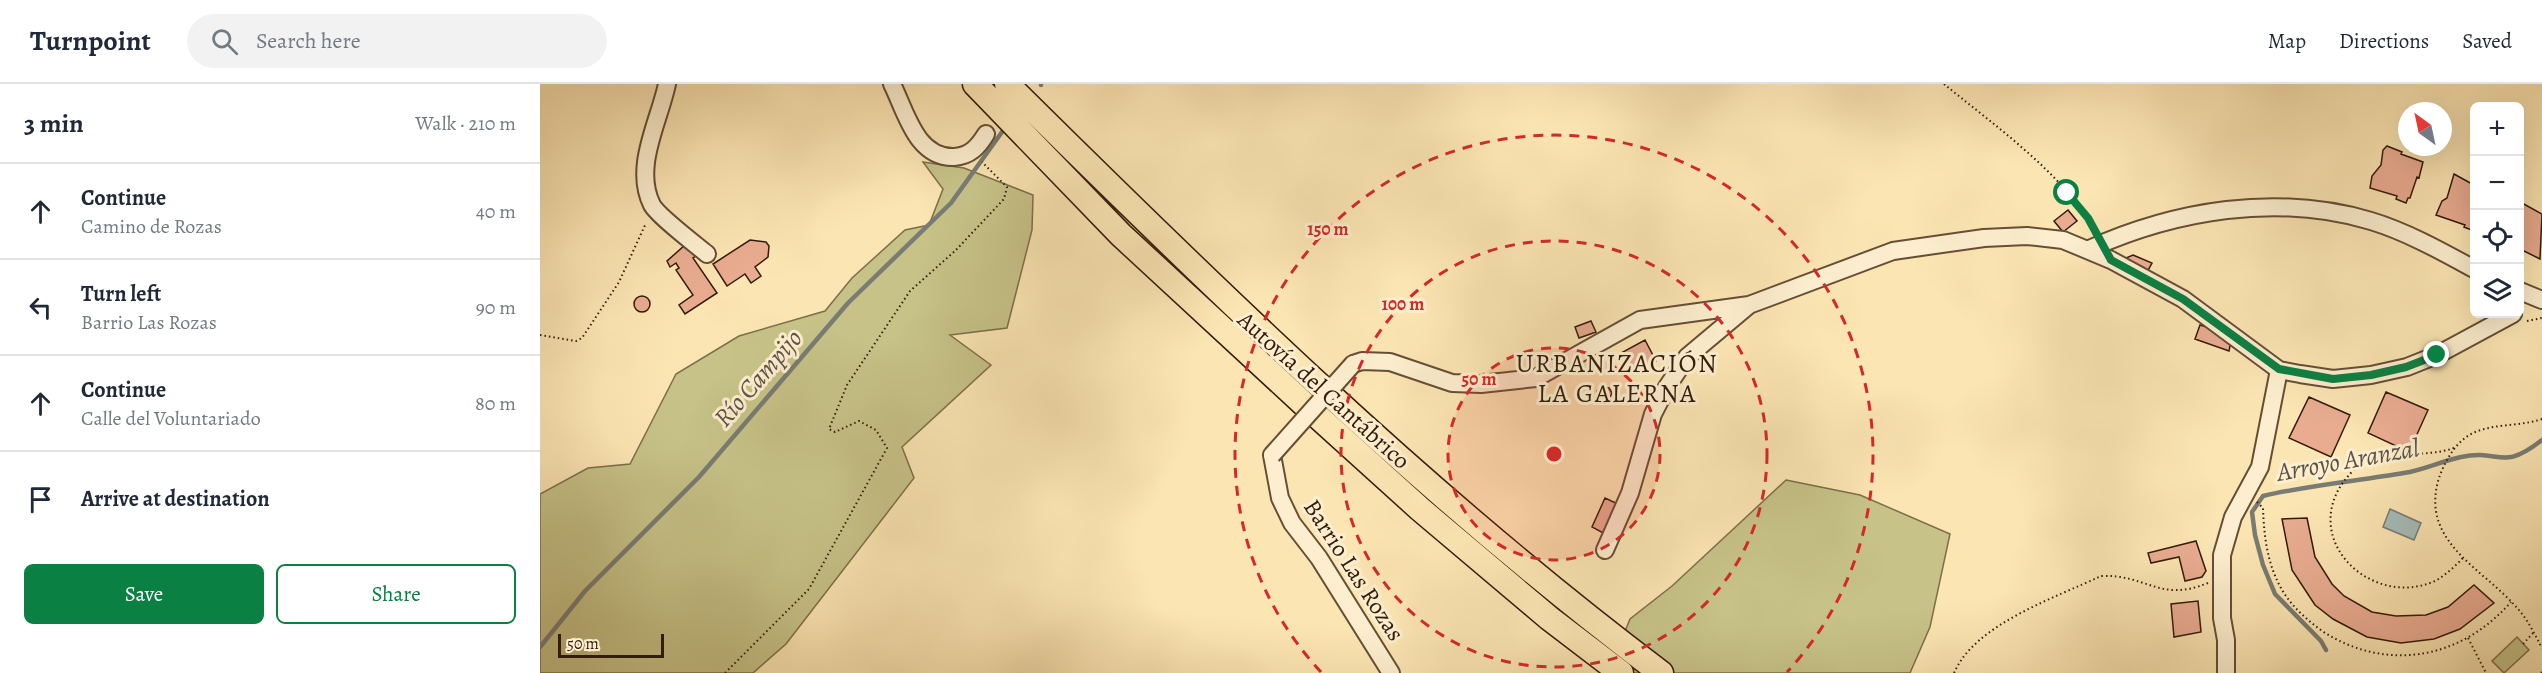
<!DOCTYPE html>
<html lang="en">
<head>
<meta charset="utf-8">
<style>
	:root { --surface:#fff; --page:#f2f2f3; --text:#1f2937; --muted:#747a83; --line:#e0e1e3; --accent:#0b8043 }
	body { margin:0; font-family:Alegreya,serif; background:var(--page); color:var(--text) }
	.controls { position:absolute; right:18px; top:18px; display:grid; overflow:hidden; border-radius:9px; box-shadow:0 6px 24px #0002 }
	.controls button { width:54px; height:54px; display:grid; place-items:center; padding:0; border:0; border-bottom:2px solid var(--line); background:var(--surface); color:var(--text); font:30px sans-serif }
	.compass { position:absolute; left:1858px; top:18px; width:54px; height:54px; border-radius:50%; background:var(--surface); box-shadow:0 6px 24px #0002; rotate:327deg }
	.scale { position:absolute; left:18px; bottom:15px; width:106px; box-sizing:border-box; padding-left:6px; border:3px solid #341b0b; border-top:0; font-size:16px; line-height:21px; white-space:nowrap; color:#341b0b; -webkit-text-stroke:4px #fceece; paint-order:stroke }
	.stop { position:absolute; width:18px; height:18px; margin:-14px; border:4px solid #0b8043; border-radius:50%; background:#fff }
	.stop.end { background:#0b8043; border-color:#fff; box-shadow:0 2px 6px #0008 }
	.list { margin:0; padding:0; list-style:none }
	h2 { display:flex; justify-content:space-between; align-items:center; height:78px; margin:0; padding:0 24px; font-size:26px }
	h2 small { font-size:20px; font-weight:400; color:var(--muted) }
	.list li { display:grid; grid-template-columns:39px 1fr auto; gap:18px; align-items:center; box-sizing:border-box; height:96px; padding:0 24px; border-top:2px solid var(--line) }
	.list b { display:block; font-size:22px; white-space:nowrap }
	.list p { margin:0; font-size:20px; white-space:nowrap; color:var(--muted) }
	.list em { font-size:20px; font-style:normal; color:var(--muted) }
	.actions { display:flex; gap:12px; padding:18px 24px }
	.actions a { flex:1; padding:14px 0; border:2px solid var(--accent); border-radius:9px; text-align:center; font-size:21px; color:var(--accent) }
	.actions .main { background:var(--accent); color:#fff }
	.icon { flex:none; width:33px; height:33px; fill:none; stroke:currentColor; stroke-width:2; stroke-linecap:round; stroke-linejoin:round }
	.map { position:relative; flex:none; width:2002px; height:589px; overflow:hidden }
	header { display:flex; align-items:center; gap:36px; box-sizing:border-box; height:84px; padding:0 30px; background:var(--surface); border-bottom:2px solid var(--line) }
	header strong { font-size:28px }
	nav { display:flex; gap:33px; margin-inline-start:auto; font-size:21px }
	.search { width:420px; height:54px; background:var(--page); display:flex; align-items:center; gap:15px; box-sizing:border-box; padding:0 21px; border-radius:33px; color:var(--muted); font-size:22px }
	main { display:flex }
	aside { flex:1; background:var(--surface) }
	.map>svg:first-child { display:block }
	.green { fill:#c6c288; stroke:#7d6e4a; stroke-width:1.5 }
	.water { fill:#a5bcb9; stroke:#787c73; stroke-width:1.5 }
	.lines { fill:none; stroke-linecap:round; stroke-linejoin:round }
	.stream { stroke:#787c73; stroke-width:4.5 }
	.building { fill:#e9ac91; stroke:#341b0b; stroke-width:1.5 }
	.minor-casing { stroke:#664e35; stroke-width:20 }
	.highway-casing { stroke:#341b0b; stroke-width:27 }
	.path { stroke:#341b0b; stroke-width:2; stroke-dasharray:1.5 3; stroke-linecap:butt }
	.minor { stroke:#fceece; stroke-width:16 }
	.highway { stroke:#fbe5b3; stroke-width:24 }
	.minor-bridge-casing { stroke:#664e35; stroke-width:20; stroke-linecap:butt }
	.minor-bridge { stroke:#fceece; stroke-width:16 }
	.route { stroke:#0b8043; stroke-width:8 }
	.ring { fill:none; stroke:#d62828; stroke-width:3; stroke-dasharray:10 8 }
	.labels { text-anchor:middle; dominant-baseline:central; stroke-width:6; stroke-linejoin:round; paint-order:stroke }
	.street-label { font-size:24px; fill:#341b0b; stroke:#fceece }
	.neighbourhood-label { font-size:26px; letter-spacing:1.5px; fill:#341b0b; stroke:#fceece }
	.water-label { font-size:26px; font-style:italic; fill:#5c5348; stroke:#fceece }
	.centre { fill:#d62828; stroke:#fceece; stroke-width:3 }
	.ring-label { font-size:18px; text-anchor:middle; font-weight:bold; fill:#d62828; stroke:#fceece; stroke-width:6; stroke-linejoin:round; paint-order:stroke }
</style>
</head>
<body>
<header>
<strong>Turnpoint</strong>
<div class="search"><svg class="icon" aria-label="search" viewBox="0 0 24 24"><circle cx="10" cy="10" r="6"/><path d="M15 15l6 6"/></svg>Search here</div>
<nav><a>Map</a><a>Directions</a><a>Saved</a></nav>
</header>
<main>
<aside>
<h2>3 min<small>Walk · 210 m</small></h2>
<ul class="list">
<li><svg class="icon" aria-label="ahead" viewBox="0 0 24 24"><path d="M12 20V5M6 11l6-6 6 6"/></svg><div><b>Continue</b><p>Camino de Rozas</p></div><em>40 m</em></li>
<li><svg class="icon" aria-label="left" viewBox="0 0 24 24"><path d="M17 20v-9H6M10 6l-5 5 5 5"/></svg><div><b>Turn left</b><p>Barrio Las Rozas</p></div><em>90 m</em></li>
<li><svg class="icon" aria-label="ahead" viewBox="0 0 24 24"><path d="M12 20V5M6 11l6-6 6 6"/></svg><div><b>Continue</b><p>Calle del Voluntariado</p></div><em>80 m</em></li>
<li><svg class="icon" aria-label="arrive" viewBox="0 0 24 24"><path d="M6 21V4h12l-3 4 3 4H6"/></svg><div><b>Arrive at destination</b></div></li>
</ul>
<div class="actions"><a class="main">Save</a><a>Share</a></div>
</aside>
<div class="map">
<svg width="2002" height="589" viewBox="0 0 2002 589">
	<rect width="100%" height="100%" fill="#fbe5b3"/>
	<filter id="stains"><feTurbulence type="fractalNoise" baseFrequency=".00333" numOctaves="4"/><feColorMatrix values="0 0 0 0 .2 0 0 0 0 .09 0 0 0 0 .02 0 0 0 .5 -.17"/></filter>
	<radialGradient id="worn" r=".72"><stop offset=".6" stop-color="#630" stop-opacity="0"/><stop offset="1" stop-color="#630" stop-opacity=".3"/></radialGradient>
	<path class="green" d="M 383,78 L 424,84 L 493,111 L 492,146 L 467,244 L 410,251 L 451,281 L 362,363 L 374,394 L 246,560 L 213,589 L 0,589 L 0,410 L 48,384 L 90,380 L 136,290 L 199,252 L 285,227 L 312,194 L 365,146 L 389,141 L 403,105 Z
		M 1246,396 L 1320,411 L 1410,450 L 1390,543 L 1370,589 L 1068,589 L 1090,535 L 1132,502 Z
		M 1977,553 L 1989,566 L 1964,589 L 1952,577 Z"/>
	<path class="water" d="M 1850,425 L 1881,439 L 1874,456 L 1843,443 Z"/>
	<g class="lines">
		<path class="stream" d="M 501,1 L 501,0
			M 0,563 L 45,507 L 159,393 L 308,219 L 411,119 L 462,48
			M 1786,566 L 1781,557 L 1735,510 L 1723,481 L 1715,451 L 1712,428 L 1723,412 C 1769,401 1817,397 1864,389 C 1883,386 1902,377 1921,373 C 1961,364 1960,389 2002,356"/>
	</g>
	<path class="building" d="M 1847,62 L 1862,68 L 1861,70 L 1883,78 L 1879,94 L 1877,93 L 1870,114 L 1868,114 L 1866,119 L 1856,115 L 1857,112 L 1830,104 L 1832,92 L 1841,81 L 1843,66 Z
		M 1914,90 L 1934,101 L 1934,147 L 1924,143 L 1925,141 L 1896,131 L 1902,117 L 1907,114 Z
		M 1982,119 L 2002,130 L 2000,175 L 1980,165 Z
		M 1528,126 L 1537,137 L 1523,148 L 1514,137 Z
		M 210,156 L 226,158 L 229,162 L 228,173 L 215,183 L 221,192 L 211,199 L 205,190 L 187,202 L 173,180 Z
		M 145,161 L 159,170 L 153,174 L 177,209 L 145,230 L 139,221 L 153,211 L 136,186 L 139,184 L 136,179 L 130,183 L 127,177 Z
		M 1593,171 L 1612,179 L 1606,190 L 1581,176 Z
		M94 220a8 8 0 1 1 16 0a8 8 0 1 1-16 0Z
		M 1051,237 L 1056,248 L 1039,254 L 1035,243 Z
		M 1660,241 L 1673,245 L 1691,257 L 1689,267 L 1655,255 Z
		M 1105,256 L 1116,277 L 1093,290 L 1081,269 Z
		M 1061,303 L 1069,304 L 1072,309 L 1069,315 L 1057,313 L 1057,307 Z
		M 1846,308 L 1888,326 L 1869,368 L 1828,349 Z
		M 1769,313 L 1810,331 L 1791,373 L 1749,354 Z
		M 1065,414 L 1078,420 L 1065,450 L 1052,443 Z
		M 1767,434 L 1775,473 L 1792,500 L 1804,512 L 1832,528 L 1856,532 L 1886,531 L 1908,523 L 1934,501 L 1954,519 L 1920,545 L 1894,555 L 1861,559 L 1827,553 L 1793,535 L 1775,521 L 1752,486 L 1742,435 Z
		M 1656,457 L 1666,487 L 1662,493 L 1645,497 L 1639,473 L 1611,479 L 1608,469 Z
		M 1658,517 L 1661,548 L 1634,553 L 1631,520 Z"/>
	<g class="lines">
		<g class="minor-casing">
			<path id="minor" d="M 127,0 C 119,38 93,83 112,121 C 118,132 155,160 167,170
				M 352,0 C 366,28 376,74 414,73 C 430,72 438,63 446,50
				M 1547,166 C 1635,126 1737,109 1831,137 C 1867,148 1901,167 1934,185
				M 1980,207 L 2002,216
				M 813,280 L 822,277 L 850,278 L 912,299 L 941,300 L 996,294 L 1100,236 L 1209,221 L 1353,167 L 1444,154 L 1487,152 L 1523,156 L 1571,176 L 1643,215 L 1739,286 L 1760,290 L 1793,295 L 1831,291 L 1867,283 L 1897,271 L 1973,230
				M 732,371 L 740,414 L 752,439 L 779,474 L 851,589
				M 1065,466 L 1090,409 L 1113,330 L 1127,303 L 1147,273 L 1209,221
				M 1686,589 L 1686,556 L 1682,534 L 1682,471 L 1693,433 L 1720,383 L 1739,286"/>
		</g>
		<g class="highway-casing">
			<path id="highway" d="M 435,0 L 581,151 L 765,321 L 880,425 L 1009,534 L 1081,589
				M 467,0 C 676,207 886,412 1121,589"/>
		</g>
		<path class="path" d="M 1404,0 C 1455,42 1523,89 1556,148
			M 1987,237 L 2002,234
			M 0,251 L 36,257 L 42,254 L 79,198 L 106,139
			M 2002,335 C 1979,343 1952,339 1931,350 C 1915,359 1905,377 1899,394 C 1879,458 1943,484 1978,525 C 1988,536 1995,551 2002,564
			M 1914,364 C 1886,374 1850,366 1824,378 C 1816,382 1810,390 1804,397 C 1760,457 1832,525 1895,497 C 1906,491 1915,482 1923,474
			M 1717,418 L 1723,424 C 1724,452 1727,479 1741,504 C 1751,522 1766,535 1782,547 C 1847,589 1921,575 1971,518
			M 1928,554 L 1946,589
			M 1983,560 L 1993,549
			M 185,589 L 269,505 L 347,364 L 336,346 L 319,337 L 295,348 L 289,345 L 307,301 L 370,207 L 415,167 L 464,115 L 467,103 L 442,78
			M 1414,589 C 1435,540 1515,514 1561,492 C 1607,490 1619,519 1668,499
			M 2001,589 L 2002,588"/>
		<use href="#minor" class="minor"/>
		<use href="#highway" class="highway"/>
		<g class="minor-bridge-casing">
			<path id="minor-bridge" d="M 732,371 L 813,280"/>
		</g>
		<use href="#minor-bridge" class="minor-bridge"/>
	</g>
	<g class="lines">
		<path class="route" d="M 1527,109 L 1548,134 L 1571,176 L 1643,215 L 1739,285 L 1793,295 L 1831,291 L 1866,283 L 1897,271"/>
	</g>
	<circle cx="1014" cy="370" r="106" fill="#d62828" fill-opacity=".12"/>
	<g class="ring">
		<circle cx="1014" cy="370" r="106"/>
		<circle cx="1014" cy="370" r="213"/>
		<path d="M781 588A319 319 0 1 1 1247 588"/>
	</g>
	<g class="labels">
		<g class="street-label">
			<text transform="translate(784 306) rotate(42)">Autovía del Cantábrico</text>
			<text transform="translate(814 486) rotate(57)">Barrio Las Rozas</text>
		</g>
		<g class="neighbourhood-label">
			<text x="1077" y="279">URBANIZACIÓN<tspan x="1077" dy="30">LA GALERNA</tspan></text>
		</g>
		<g class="water-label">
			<text transform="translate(218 294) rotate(-49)">Río Campijo</text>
			<text transform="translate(1808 376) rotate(-10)">Arroyo Aranzal</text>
		</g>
	</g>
	<circle cx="1014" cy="370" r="9" class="centre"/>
	<g class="ring-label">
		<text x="788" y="151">150 m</text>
		<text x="863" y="226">100 m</text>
		<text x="939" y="301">50 m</text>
	</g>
	<rect width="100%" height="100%" filter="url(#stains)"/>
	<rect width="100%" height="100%" fill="url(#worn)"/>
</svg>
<div class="controls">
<button>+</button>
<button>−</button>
<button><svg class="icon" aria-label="locate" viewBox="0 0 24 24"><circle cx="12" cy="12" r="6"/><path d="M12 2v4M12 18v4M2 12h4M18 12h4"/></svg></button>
<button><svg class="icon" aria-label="layers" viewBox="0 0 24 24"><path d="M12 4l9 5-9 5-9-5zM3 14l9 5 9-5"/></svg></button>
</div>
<svg class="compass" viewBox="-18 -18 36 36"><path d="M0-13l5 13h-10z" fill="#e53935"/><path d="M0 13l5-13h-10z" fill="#747a83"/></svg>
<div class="scale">50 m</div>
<div class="stop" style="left:1527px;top:109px"></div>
<div class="stop end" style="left:1897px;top:271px"></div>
</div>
</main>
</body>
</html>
